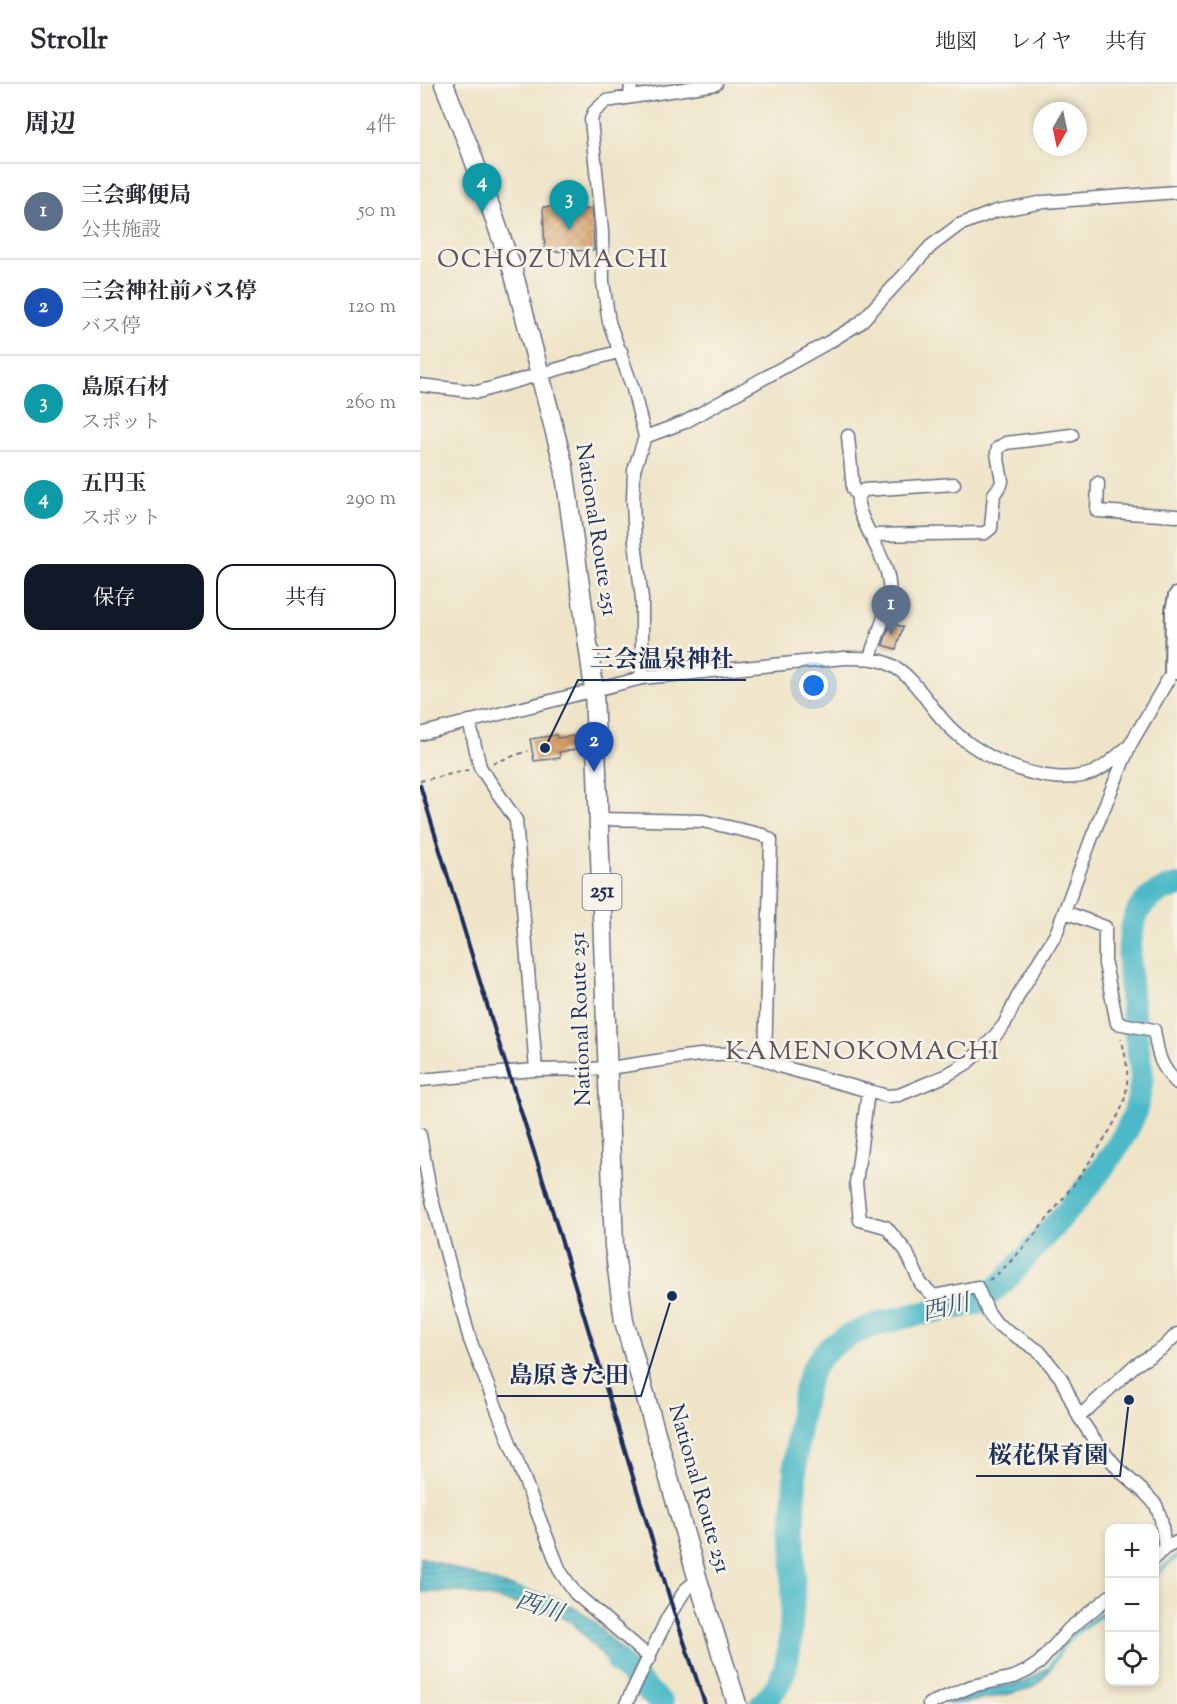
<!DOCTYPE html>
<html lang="ja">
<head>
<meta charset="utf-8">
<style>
	:root { --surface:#fff; --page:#f7f7f7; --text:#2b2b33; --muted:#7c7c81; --line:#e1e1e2; --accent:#111827 }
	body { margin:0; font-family:"Sorts Mill Goudy","Noto Serif JP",serif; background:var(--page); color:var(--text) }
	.controls { position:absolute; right:18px; bottom:18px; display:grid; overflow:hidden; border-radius:12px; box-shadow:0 3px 9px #0003 }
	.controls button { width:54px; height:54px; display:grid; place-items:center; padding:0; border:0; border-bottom:2px solid var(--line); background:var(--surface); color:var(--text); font:30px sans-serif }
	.compass { position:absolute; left:613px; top:18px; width:54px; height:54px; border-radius:50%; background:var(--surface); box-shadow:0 3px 9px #0003; rotate:189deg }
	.you { position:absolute; left:394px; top:602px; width:21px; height:21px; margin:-15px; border:4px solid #fff; border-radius:50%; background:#1a73e8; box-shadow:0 0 0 9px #1a73e833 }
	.badge { display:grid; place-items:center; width:39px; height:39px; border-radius:50%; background:var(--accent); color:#fff; font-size:20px; font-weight:700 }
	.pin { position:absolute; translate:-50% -50px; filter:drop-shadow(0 2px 3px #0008) }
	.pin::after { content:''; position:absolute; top:32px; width:21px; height:18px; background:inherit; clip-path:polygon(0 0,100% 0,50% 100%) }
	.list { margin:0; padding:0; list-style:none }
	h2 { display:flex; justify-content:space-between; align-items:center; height:78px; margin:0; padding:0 24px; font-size:26px }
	h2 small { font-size:20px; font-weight:400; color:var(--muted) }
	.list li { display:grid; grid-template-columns:39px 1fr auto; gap:18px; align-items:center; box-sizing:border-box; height:96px; padding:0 24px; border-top:2px solid var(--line) }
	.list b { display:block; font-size:22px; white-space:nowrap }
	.list p { margin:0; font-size:20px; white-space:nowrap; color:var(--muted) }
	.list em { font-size:20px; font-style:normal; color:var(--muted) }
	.actions { display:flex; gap:12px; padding:18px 24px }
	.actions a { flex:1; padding:14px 0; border:2px solid var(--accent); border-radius:18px; text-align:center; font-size:21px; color:var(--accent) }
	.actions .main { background:var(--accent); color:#fff }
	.icon { flex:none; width:33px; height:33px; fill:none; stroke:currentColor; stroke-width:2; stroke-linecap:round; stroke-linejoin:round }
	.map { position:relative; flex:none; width:757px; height:1620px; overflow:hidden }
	header { display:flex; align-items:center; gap:36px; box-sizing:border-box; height:84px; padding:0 30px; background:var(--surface); border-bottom:2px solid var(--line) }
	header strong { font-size:28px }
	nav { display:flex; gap:33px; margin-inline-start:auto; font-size:21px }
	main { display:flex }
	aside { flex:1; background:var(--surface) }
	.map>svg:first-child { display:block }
	.water { fill:url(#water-rules); stroke:#347493; stroke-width:1.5 }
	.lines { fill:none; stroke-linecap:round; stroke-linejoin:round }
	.stream { stroke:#4db9c8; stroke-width:4 }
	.river { stroke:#4db9c8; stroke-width:24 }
	.building { fill:url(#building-cross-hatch) }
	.minor-casing { stroke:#656e83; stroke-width:15 }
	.major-casing { stroke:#656e83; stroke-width:20 }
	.highway-casing { stroke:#656e83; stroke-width:21 }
	.path { stroke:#656e83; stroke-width:2; stroke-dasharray:4.5 4.5; stroke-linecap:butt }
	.minor { stroke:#fff; stroke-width:12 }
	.major { stroke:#fff; stroke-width:16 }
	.highway { stroke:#fff; stroke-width:18 }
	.rail { stroke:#1b2f5e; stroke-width:4 }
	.labels { text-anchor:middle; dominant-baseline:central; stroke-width:5; stroke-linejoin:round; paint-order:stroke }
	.shield { fill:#f7f3e8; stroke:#5d6a87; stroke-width:1.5 }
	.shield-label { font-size:21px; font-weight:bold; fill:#1b2f5e }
	.street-label { font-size:22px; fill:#1b2f5e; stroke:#f7f3e8 }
	.water-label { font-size:24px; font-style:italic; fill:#2a587e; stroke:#f7f3e8 }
	.quarter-label { font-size:26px; letter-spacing:1.5px; fill:#5c535d; stroke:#f7f3e8 }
	.leader { fill:none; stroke:#1b2f5e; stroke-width:2 }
	.callout-dot { fill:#1b2f5e; stroke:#f7f3e8; stroke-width:2 }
	.callout-label { font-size:24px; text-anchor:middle; font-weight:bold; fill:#1b2f5e; stroke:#f7f3e8; stroke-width:5; stroke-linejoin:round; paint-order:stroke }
</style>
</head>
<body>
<header>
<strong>Strollr</strong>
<nav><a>地図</a><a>レイヤ</a><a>共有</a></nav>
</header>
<main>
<aside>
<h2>周辺<small>4件</small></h2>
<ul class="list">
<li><span class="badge" style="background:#5c6f8a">1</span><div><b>三会郵便局</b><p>公共施設</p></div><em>50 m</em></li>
<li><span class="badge" style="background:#1a4fb4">2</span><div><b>三会神社前バス停</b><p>バス停</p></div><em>120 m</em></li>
<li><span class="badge" style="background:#0f9aa8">3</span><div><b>島原石材</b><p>スポット</p></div><em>260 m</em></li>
<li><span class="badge" style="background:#0f9aa8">4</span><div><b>五円玉</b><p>スポット</p></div><em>290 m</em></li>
</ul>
<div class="actions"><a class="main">保存</a><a>共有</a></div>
</aside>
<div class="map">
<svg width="757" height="1620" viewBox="0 0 757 1620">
	<defs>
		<pattern id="water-rules" width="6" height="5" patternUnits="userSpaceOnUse" patternTransform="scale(1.5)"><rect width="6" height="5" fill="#4db9c8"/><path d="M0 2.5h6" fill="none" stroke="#3f97a6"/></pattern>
		<pattern id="building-cross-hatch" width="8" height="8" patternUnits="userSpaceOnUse" patternTransform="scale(1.5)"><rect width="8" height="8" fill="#d6975a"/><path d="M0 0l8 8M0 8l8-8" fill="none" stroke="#ad7c4e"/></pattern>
	</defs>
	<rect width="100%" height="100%" fill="#f7f3e8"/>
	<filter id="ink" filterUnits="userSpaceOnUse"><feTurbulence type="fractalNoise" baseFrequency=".0167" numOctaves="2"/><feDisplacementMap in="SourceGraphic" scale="12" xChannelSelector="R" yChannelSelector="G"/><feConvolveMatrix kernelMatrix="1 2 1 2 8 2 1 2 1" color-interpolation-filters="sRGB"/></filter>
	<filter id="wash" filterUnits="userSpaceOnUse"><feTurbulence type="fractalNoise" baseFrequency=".008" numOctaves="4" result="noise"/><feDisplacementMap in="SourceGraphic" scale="24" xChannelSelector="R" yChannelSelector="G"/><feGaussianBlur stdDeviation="1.35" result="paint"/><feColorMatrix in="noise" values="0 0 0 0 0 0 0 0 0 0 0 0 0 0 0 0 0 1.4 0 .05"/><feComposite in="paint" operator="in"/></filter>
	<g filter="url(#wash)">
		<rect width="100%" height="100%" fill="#efe4c8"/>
		<path class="water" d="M 0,1473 L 81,1500 L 136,1514 L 165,1530 L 219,1583 L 209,1602 L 154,1540 L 136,1529 L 45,1508 L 0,1508 Z
			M 632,1582 C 627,1589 623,1596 616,1601 C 604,1609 543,1620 527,1620 L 553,1608 L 604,1598 Z"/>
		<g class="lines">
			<path class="stream" d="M 734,1492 L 757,1472
				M 630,1584 L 642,1563 L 655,1549 L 690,1524"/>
			<path class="river" d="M 198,1578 L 242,1620
				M 342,1620 C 371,1593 369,1565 372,1528 C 376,1466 371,1404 379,1342 C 382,1324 384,1305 391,1289 C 397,1276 406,1265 418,1258 C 453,1235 516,1227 558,1219 L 585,1197 C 625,1150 681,1096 709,1042 C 717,1027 720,1010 722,993 C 717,952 698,861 719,826 C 728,812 741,805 757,802"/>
		</g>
		<g id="blocks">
			<path class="building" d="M 158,122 L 158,126 L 172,125 L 174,166 L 125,168 L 123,123 Z
				M 471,539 L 483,543 L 476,565 L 463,561 Z
				M 136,651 L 137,654 L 155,652 L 157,665 L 139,668 L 140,674 L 114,677 L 110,655 Z"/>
		</g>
	</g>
	<g filter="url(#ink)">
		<use href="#blocks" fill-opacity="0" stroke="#656e83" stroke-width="1.5"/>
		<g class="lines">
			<g class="minor-casing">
				<path id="minor" d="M 210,13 L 211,0
					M 0,301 L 58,308 L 201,267
					M 428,352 L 433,405 L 438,413
					M 225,353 L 265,338 L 409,258 L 440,239 L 511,162 L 539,141 L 576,127 L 624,118 L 757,108
					M 678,399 L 677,427 L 757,432
					M 452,451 L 565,449 L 571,444 L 574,410 L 581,401 L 582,397 L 577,369 L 578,364 L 586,359 L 652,351
					M 450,574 C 456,550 472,524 469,499 C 467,472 435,433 438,413 L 444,406 L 534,400
					M 222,594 L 222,515 L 215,458 L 213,418 L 214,386 L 225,353 L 213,305 L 189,238 L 183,198 L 182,147 L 171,36 L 174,28 L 186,17 L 296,0
					M 49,637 L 60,683 L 96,736 L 116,986
					M 0,650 L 222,594 L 424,574 C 439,574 455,573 469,580 C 492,590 506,617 523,636 C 553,672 626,706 672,689 C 687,683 697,671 709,662
					M 179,735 L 283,737 L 343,751 L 351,756 L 345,974
					M 645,828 L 685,843 L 685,880 L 697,939 L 734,946 C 738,970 739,981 757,999
					M 0,996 C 38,993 76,989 114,986 C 139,985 163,986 188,984 C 237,979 314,956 359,982 L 467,1012 L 479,1011 L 525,992 L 547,979 L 567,961 L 584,941 L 600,908 L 636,850 L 672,753 L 710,661 L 753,587
					M 448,1008 L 436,1099 L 440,1136 L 466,1143 L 486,1167 L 501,1200 L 514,1212 L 557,1203 L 568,1228 L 577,1240 L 619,1267 L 641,1294 L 659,1333 L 673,1354 L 700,1387 L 725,1409 L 736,1421 L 741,1435 L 745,1464
					M 0,1051 L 11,1112 L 50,1256 L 140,1487 L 155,1509 L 230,1574
					M 659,1333 L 714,1282 L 743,1264 L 757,1250
					M 734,1474 L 745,1464 L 757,1458
					M 206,1620 L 248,1533 L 266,1505 L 278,1496
					M 509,1620 L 552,1602 L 594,1593 L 607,1587 L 619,1579 L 649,1545 L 690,1512"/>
			</g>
			<g class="major-casing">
				<path id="major" d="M 757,512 L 754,527 L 753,587 L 757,587"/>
			</g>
			<g class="highway-casing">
				<path id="highway" d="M 24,0 L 51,68 L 93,187 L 144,383 L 174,605 L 194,1162 L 204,1237 L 278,1496 L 317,1620"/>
			</g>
			<path class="path" d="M 73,679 L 108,667
				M 0,697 L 48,686
				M 569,1196 C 599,1179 695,1051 704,1017 C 710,995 707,975 701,954"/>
			<use href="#minor" class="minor"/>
			<use href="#major" class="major"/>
			<use href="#highway" class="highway"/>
			<path class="rail" d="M 0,701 L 75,947 L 124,1099 L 253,1525 L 285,1620"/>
		</g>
	</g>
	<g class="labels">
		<rect class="shield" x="162.5" y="790" width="39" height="36" rx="4.5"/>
		<g class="shield-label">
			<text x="182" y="808">251</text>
		</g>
		<g class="street-label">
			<text transform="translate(175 446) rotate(81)">National Route 251</text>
			<text transform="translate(162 935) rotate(-92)">National Route 251</text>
			<text transform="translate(278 1405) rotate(74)">National Route 251</text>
		</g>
		<g class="water-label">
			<text transform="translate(526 1225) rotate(-13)">西川</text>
			<text transform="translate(119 1524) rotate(18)">西川</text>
		</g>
		<g class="quarter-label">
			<text x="133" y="176">OCHOZUMACHI</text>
			<text x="443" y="968">KAMENOKOMACHI</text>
		</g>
	</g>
	<path class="leader" d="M125 664L158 596H326M252 1212L221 1312H77M709 1316L700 1392H556"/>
	<g class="callout-dot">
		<circle cx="125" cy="664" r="6"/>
		<circle cx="252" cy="1212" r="6"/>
		<circle cx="709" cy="1316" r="6"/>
	</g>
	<g class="callout-label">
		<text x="242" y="583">三会温泉神社</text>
		<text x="149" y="1299">島原きた田</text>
		<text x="628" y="1379">桜花保育園</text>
	</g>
</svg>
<div class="controls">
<button>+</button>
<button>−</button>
<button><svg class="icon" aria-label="locate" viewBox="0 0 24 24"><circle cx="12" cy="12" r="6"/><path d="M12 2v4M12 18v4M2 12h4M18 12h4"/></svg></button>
</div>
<svg class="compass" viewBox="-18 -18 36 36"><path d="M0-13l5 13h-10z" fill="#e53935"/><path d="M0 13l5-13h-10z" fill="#7c7c81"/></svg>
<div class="you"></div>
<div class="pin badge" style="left:471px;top:551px;background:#5c6f8a">1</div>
<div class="pin badge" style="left:174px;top:688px;background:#1a4fb4">2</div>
<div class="pin badge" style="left:149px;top:146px;background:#0f9aa8">3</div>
<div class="pin badge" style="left:62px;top:129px;background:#0f9aa8">4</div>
</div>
</main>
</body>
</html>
